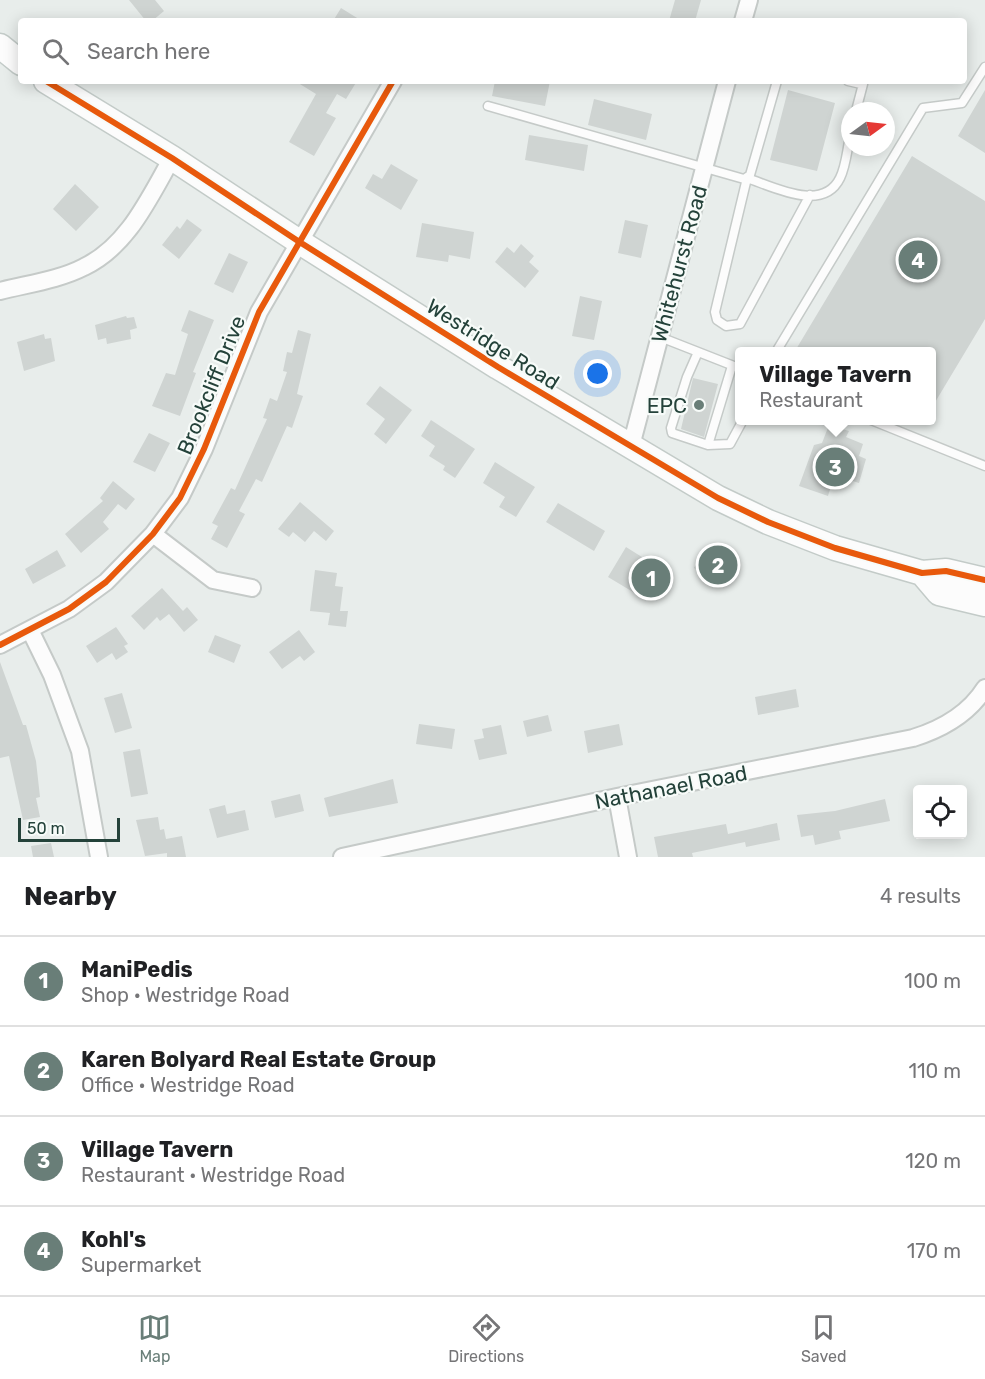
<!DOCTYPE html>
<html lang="en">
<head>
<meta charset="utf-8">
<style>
	:root { --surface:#fff; --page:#f2f2f2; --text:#202124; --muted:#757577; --line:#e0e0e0; --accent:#697e78 }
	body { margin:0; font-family:Rubik,sans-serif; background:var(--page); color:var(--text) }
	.controls { position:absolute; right:18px; bottom:18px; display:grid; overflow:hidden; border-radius:6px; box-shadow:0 3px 15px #0003 }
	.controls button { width:54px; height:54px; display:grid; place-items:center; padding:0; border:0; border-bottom:2px solid var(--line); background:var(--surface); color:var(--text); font:30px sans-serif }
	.compass { position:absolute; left:841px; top:102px; width:54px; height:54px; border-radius:50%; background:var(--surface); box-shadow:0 3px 15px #0003; rotate:75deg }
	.scale { position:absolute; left:18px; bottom:15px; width:102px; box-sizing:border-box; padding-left:6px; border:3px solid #24423a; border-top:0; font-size:16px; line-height:21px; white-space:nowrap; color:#24423a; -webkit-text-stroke:4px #f7fbf9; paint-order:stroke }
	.you { position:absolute; left:598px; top:374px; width:21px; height:21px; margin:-15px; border:4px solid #fff; border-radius:50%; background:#1a73e8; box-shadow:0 0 0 9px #1a73e833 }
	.badge { display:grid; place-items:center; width:39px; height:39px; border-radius:50%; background:var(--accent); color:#fff; font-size:20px; font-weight:700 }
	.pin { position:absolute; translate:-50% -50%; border:3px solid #fff; box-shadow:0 2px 6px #0006 }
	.popup { position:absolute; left:735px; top:347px; width:201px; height:78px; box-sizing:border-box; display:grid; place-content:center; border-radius:6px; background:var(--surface); filter:drop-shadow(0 2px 4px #0005); font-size:20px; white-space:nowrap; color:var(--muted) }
	.popup b { font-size:22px; color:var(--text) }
	.popup::after { content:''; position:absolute; left:50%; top:100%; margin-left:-12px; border:12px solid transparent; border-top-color:var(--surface) }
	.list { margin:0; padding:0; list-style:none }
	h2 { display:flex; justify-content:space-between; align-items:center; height:78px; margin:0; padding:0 24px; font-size:26px }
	h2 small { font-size:20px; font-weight:400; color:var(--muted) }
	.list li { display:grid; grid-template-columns:39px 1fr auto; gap:18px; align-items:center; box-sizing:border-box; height:90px; padding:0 24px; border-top:2px solid var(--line) }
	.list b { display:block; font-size:22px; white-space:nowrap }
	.list p { margin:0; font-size:20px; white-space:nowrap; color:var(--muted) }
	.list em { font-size:20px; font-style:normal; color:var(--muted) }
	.icon { flex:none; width:33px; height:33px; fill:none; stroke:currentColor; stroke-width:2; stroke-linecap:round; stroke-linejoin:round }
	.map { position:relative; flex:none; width:985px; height:857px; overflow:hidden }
	.search { position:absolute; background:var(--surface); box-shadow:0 3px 15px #0003; left:18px; right:18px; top:18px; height:66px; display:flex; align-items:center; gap:15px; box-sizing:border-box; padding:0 21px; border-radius:6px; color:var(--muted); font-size:22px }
	.sheet { height:438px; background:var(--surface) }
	nav { display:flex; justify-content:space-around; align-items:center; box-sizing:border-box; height:84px; border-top:2px solid var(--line); background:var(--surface); font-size:16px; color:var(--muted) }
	nav a { display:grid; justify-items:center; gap:3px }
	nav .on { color:var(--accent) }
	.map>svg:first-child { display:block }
	.building { fill:#cfd4d2 }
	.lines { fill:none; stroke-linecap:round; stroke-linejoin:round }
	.service-casing { stroke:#c5cac8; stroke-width:11 }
	.minor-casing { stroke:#c5cac8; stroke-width:20 }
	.secondary-casing { stroke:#c3cbc8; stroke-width:27 }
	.service { stroke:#fcfcfc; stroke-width:8 }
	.minor { stroke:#fcfcfc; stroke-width:16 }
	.secondary { stroke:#fcfcfc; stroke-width:24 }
	.cycleway-casing { stroke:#f7fbf9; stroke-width:10 }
	.cycleway { stroke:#e8590c; stroke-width:6 }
	.poi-dot { fill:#697e78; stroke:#f7fbf9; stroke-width:2 }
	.labels { text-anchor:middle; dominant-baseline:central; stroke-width:4.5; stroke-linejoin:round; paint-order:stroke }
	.street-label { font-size:21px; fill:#24423a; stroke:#f7fbf9 }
	.poi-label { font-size:21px; fill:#24423a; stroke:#f7fbf9; text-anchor:end }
</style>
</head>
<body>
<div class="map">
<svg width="985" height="857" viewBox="0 0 985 857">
	<rect width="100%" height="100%" fill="#e8edeb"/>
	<path class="building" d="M 129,0 L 155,0 L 164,11 L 152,21 L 146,21 Z
		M 675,0 L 701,0 L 695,21 L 669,21 Z
		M 341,8 L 362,21 L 333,21 Z
		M 295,81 L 357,81 L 346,99 L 337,94 L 326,113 L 336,118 L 314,156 L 289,142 L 316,94 Z
		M 495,81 L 550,81 L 545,106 L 492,96 Z
		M 788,90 L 835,103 L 817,171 L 770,160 Z
		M 985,90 L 985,153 L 958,136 Z
		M 594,99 L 652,114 L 646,140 L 588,125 Z
		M 529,135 L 588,145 L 584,171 L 525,160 Z
		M 912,156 L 985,201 L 985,319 L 931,409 L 931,351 L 795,351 Z
		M 391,164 L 418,180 L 401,210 L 365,188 L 373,174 L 382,179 Z
		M 75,184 L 99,207 L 76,231 L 53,209 Z
		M 187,219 L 202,230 L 179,259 L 162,245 L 177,226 L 180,229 Z
		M 625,220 L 648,225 L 641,258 L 618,253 Z
		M 422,223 L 474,232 L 470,259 L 449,255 L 448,262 L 416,257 Z
		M 521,244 L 534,256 L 529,262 L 539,271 L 525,288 L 495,262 L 507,247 L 514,253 Z
		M 229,253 L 248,262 L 233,293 L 214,284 Z
		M 580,296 L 602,301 L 594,340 L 572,336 Z
		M 189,310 L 214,320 L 193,372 L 196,373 L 180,416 L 152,406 L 166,373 L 175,375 L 188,334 L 181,331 Z
		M 126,316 L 127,318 L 134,317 L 137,328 L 130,330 L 131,339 L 107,344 L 106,338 L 98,340 L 95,325 Z
		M 298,330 L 311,334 L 297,394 L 303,396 L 292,428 L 287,426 L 262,482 L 256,479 L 239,511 L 245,514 L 227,548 L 211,539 L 218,526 L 212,523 L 231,488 L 235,490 L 267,419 L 263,418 L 270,398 L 277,401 L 287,372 L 283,371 L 287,352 L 292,353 Z
		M 44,334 L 45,339 L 51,338 L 55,361 L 24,371 L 17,342 Z
		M 693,378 L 718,384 L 704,437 L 681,429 Z
		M 380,386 L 412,410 L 386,444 L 374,434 L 385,419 L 366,404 Z
		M 431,420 L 475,449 L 455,478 L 443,470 L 445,466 L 429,456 L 435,446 L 421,436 Z
		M 829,425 L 849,431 L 846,437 L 863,444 L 859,456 L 866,459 L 859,483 L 834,475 L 828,496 L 799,486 L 814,445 L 822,443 Z
		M 149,433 L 170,443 L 155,472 L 133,462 Z
		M 495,462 L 535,487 L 516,517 L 499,507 L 505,497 L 483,483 Z
		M 113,481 L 135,499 L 126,510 L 118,504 L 103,522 L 109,529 L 81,553 L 65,534 L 103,501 L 100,498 Z
		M 300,502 L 334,531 L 326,541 L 314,531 L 305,542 L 293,532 L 289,537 L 278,529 Z
		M 558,503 L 605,531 L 594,551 L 546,522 Z
		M 626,547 L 661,569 L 643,598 L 608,577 Z
		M 705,548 L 732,563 L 722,583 L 694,568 Z
		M 57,550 L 66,566 L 33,584 L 25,569 Z
		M 315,570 L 337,573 L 335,586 L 343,587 L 340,611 L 348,611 L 346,627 L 328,625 L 330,613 L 310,611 Z
		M 162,588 L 183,611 L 187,607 L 198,620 L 184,632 L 169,614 L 160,621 L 157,617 L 144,630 L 131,616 Z
		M 116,627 L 128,644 L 124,646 L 128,652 L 116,660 L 112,653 L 97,663 L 86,646 Z
		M 299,630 L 315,652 L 304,661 L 300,656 L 282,669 L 269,652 Z
		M 215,635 L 241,645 L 234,663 L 208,652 Z
		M 0,662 L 23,725 L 26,725 L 36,761 L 40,797 L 36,798 L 40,817 L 23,820 L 9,756 L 0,758 Z
		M 796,689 L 799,707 L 758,715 L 755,697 Z
		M 122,693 L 132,728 L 115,733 L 104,698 Z
		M 548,715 L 552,731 L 527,737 L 523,721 Z
		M 419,724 L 455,729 L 452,749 L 416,744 Z
		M 619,724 L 623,745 L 588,753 L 584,731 Z
		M 501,725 L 507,754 L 479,760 L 474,740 L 484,738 L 482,729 Z
		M 140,749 L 148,794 L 131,797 L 123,752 Z
		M 393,779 L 398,803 L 329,817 L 324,798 Z
		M 300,794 L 304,811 L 275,818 L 271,801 Z
		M 885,799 L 890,821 L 839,831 L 841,839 L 815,845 L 813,835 L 801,837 L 797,815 L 835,811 Z
		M 225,805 L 227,814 L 245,810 L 249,830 L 217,838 L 209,809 Z
		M 158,817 L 160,830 L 164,829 L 166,839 L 182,836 L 186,857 L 167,857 L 167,853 L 145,856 L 136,820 Z
		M 777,823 L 780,840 L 746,847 L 745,842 L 692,853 L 693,857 L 658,857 L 654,837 L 726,824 L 728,834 Z
		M 51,843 L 54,857 L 33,857 L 31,846 Z"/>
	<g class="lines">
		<g class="service-casing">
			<path id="service" d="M 848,81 L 861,84 L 864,81
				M 488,106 L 744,179 L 750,175 L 777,81
				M 856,111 L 863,84
				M 810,195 L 740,324 L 726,326 L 717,320 L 715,312 L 747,178 C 774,187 823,213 840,178 C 846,166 847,150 850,137
				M 660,337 L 739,368
				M 698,352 L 687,377 L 671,428 L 672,433 L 708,445 L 730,444 L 743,420
				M 776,352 L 923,108 L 962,103 L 985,67
				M 871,420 L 985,466
				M 708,445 L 732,366"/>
		</g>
		<g class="minor-casing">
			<path id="minor" d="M 743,21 L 749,0
				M 0,291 C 27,284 59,280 84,267 C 128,246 149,198 172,158
				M 631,446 L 727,81
				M 153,534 L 213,580 L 252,588
				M 30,630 L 52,675 L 80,751 L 99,857
				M 0,645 L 69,609 L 106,582 L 153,534 L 180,498 L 204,449 L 259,312 L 393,81
				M 617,797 L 628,857
				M 342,857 L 617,797 L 913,738 C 942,729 968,715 985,688"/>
		</g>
		<g class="secondary-casing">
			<path id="secondary" d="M 0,46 L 21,63
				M 46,81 L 172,158 L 298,241 L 498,367 L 718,498 L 768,522 L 835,548 L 922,573 L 946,571 L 985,580
				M 922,573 L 939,593 L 985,604"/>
		</g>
		<use href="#service" class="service"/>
		<use href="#minor" class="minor"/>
		<use href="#secondary" class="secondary"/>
		<g class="cycleway-casing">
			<path id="cycleway" d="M 46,81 L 172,158 L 298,241 L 498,367 L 718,498 L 768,522 L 835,548 L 922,573 L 946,571 L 985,580
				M 0,645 L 69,609 L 106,582 L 153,534 L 180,498 L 204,449 L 259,312 L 393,81"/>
		</g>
		<use href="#cycleway" class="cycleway"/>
	</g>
	<circle class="poi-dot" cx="699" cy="405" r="6"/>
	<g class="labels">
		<g class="street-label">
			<text transform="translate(679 264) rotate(-75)">Whitehurst Road</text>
			<text transform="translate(493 344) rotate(32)">Westridge Road</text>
			<text transform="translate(211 385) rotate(-68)">Brookcliff Drive</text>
			<text transform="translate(671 787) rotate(-11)">Nathanael Road</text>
		</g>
		<g class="poi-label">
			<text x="687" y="405">EPC</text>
		</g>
	</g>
</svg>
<div class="controls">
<button><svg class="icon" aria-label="locate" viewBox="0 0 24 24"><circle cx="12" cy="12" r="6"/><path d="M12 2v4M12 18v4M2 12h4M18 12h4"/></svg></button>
</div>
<svg class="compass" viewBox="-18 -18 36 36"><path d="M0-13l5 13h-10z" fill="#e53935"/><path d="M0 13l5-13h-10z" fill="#757577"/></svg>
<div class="scale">50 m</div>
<div class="you"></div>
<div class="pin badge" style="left:651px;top:578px">1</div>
<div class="pin badge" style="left:718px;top:565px">2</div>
<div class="pin badge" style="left:835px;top:467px">3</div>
<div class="popup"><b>Village Tavern</b>Restaurant</div>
<div class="pin badge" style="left:918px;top:260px">4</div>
<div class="search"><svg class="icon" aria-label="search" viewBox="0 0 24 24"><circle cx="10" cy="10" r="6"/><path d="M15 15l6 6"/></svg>Search here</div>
</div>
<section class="sheet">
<h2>Nearby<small>4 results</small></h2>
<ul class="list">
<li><span class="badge">1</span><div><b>ManiPedis</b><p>Shop · Westridge Road</p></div><em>100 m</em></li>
<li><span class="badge">2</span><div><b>Karen Bolyard Real Estate Group</b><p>Office · Westridge Road</p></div><em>110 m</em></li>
<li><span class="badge">3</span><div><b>Village Tavern</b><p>Restaurant · Westridge Road</p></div><em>120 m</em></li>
<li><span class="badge">4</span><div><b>Kohl's</b><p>Supermarket</p></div><em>170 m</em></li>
</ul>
</section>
<nav>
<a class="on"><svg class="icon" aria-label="map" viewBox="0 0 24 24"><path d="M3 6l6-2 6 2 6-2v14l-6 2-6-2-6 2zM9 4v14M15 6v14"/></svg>Map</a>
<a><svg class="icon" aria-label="directions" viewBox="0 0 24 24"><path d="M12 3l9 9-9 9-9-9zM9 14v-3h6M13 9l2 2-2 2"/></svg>Directions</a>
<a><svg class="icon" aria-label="saved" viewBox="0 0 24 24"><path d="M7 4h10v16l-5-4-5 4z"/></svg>Saved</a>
</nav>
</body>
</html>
